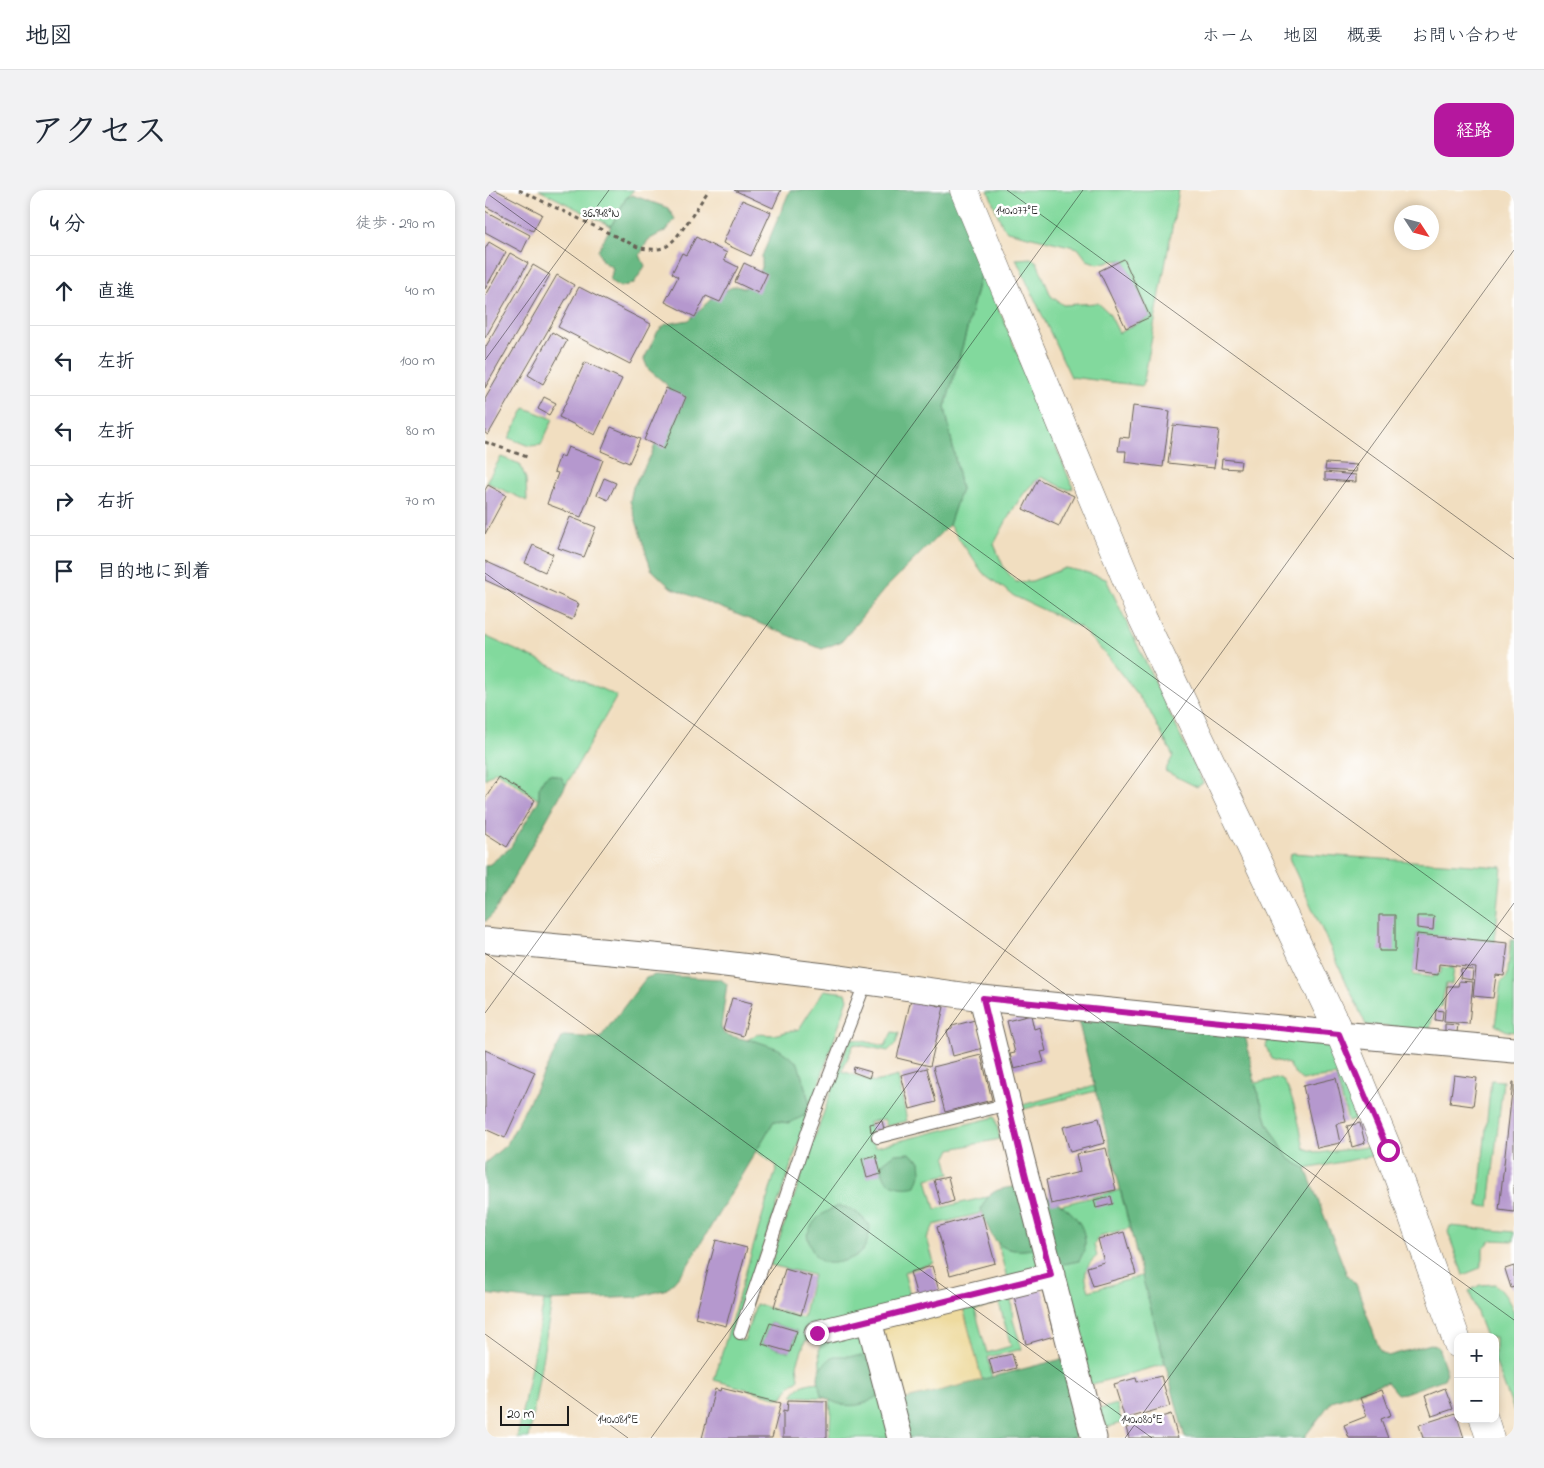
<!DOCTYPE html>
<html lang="ja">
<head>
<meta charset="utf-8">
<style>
	:root { --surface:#fff; --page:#f2f2f3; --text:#1f2937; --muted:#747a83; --line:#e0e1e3; --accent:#b5179e }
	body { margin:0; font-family:"Indie Flower","Klee One",sans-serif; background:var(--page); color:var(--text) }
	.controls { position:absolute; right:15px; bottom:15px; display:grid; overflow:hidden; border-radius:10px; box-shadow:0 2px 8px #0003 }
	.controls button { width:45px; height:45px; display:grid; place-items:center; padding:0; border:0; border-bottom:1px solid var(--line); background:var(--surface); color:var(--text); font:25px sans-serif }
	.compass { position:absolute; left:909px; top:15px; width:45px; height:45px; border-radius:50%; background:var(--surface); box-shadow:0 2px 8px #0003; rotate:126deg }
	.scale { position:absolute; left:15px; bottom:12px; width:69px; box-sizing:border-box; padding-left:5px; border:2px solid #1c1c1c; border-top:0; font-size:14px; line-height:18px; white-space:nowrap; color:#1c1c1c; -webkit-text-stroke:4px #fff; paint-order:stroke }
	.stop { position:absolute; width:15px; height:15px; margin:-11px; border:4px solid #b5179e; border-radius:50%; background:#fff }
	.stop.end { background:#b5179e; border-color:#fff; box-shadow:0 1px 5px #0008 }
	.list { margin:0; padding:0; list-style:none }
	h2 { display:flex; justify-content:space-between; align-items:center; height:65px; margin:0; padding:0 20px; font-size:21px }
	h2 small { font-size:16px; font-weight:400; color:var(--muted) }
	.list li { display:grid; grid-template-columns:32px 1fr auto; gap:15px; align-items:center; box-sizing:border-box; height:70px; padding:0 20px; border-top:1px solid var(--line) }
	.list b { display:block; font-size:19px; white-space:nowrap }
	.list em { font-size:16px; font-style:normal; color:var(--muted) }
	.icon { flex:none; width:28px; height:28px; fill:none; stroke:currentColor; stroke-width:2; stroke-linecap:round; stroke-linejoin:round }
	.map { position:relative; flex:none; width:1029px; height:1248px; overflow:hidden; border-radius:15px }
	header { display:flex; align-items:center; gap:30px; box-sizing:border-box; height:70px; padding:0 25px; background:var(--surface); border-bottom:1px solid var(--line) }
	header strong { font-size:24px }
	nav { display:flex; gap:28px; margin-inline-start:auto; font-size:18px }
	.intro { display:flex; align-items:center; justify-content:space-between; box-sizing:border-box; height:120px; padding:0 30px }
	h1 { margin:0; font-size:35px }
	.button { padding:12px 22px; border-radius:15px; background:var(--accent); color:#fff; font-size:18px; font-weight:700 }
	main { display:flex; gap:30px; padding:0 30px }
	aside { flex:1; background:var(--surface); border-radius:15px; box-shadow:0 2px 8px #0003 }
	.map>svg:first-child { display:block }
	.green { fill:#82d99d; stroke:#4f7a5c; fill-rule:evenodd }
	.forest { fill:#69b984; stroke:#426a50 }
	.sand { fill:#eeda9e; stroke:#857b5d }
	.building { fill:#b598ce }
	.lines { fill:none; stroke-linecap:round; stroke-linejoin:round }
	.lane-casing { stroke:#676055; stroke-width:14 }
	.street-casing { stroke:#676055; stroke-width:27 }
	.secondary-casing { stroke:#676055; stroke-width:29 }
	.path { stroke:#676055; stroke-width:3; stroke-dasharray:4 4; stroke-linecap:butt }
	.lane { stroke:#fff; stroke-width:12 }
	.street { stroke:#fff; stroke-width:25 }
	.secondary { stroke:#fff; stroke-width:28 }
	.route { stroke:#b5179e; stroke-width:6 }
	.ticks { fill:none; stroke:#1c1c1c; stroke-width:1; stroke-opacity:0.45 }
	.ticks-label { font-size:12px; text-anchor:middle; fill:#1c1c1c; stroke:#fff; stroke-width:5; stroke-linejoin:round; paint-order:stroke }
</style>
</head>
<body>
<header>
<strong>地図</strong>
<nav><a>ホーム</a><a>地図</a><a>概要</a><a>お問い合わせ</a></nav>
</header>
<div class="intro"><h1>アクセス</h1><a class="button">経路</a></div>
<main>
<aside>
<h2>4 分<small>徒歩 · 290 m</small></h2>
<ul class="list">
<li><svg class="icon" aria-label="ahead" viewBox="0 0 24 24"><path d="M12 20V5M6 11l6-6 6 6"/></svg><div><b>直進</b></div><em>40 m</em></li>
<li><svg class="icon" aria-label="left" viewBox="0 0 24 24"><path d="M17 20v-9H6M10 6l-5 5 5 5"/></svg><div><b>左折</b></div><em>100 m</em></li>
<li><svg class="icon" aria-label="left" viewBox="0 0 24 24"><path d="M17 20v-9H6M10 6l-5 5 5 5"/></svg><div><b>左折</b></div><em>80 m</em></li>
<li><svg class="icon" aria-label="right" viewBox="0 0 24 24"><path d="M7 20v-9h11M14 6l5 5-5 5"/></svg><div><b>右折</b></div><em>70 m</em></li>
<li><svg class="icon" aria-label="arrive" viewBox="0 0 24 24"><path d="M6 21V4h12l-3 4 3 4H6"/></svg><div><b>目的地に到着</b></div></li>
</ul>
</aside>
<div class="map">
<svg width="1029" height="1248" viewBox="0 0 1029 1248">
	<rect width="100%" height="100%" fill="#fff"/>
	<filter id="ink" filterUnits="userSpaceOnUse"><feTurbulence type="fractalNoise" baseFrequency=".02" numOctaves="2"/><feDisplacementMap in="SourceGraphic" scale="10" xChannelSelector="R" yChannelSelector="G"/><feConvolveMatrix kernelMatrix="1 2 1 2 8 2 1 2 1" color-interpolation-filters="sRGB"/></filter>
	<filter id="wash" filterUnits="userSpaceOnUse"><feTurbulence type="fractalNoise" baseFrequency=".0096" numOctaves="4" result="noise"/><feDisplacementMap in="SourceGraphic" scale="20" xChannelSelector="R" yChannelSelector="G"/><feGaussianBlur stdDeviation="1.12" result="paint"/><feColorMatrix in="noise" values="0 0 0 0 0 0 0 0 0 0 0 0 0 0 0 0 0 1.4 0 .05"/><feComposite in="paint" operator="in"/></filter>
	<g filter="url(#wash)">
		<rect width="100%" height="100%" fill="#f1dec0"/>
		<path class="green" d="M 54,0 L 149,0 L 141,8 L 126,36 Z
			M 503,0 L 694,0 L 658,196 L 586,187 L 531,69 L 546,68 L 552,72 L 566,106 L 578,115 L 613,113 L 624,123 L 634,143 L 665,127 L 639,70 L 625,71 L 613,74 L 602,70 L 593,58 L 522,41 L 517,35 Z
			M 497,78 L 588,298 L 584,300 L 556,287 C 536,300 521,332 509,354 L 519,378 L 531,392 L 547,391 L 580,378 L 600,382 L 621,389 L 718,593 L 712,597 L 680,581 L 688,566 L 664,520 L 623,467 L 595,437 L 529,406 L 498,383 L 464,335 L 476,299 L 460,217 L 480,147 Z
			M 40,218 L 68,229 L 56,255 L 44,256 L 24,248 Z
			M 16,267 L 35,274 L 41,289 L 42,311 L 1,292 Z
			M 0,446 L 132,506 L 81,595 L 76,587 L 65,584 C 55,590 54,599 54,610 L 11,581 L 0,589 Z
			M 807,663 L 1017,677 L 1010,752 L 932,744 L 928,785 L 947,787 L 956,783 L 956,777 L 969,778 L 967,794 L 961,794 L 956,817 L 948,823 L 945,840 L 881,835 L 804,668 Z
			M 1026,750 L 1029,750 L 1029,842 L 1022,841 L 1010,835 L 1016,792 L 1022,787 Z
			M 339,800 L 361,803 L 363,809 L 247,1147 L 259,1151 L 271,1114 L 318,1128 L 328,1085 L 285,1075 L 365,848 L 400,856 L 407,842 L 414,843 L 411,853 L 403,861 L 369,854 L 357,881 L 390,892 L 413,886 L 422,931 L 402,936 L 399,929 L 384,932 L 390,957 L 510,927 L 515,949 L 466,959 L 461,969 L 465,984 L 442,989 L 450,1019 L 532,1000 L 553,1074 L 549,1081 L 522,1088 L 504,1021 L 449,1035 L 442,1048 L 449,1073 L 419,1082 L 427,1112 L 320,1151 L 312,1175 L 314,1189 L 304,1197 L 298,1207 L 294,1208 L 229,1190 L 292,976 L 271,961 L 289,931 L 304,933 L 271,851 L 262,850 L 272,844 L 288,845 L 314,839 ZM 285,1133 L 312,1141 L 305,1162 L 277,1154 Z
			M 784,846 L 833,849 L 847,858 L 877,929 L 863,931 L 851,886 L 817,890 L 810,884 L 804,874 L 786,869 L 781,856 Z
			M 796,888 C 809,902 815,939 819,958 L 833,963 L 883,957 L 887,966 L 821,979 L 803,968 L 783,934 L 770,893 Z
			M 1006,890 L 1018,891 L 1004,1017 L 993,1016 Z
			M 609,896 L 611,901 L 531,921 L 530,917 Z
			M 635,1000 L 645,1038 L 614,1046 L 609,1055 L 612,1066 C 598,1078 599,1085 604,1101 L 659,1085 L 680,1174 L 604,1195 L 560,1019 Z
			M 965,1036 L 1029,1042 L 1029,1051 L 1007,1050 L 998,1058 L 998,1069 L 995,1078 L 978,1085 L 963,1042 Z
			M 1010,1094 C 1020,1103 1024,1111 1029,1122 L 1029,1221 L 1010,1171 L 1010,1147 L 1001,1147 L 984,1101 L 995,1095 Z
			M 530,1104 L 526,1108 L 528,1130 L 537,1159 L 503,1167 L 507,1188 L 497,1190 L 477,1114 ZM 514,1113 L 526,1156 L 502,1163 L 490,1120 Z
			M 59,1111 L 67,1111 L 44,1248 L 32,1248 Z
			M 371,1140 L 381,1146 L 409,1248 L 344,1248 L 346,1221 L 344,1208 L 307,1206 C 314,1194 323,1193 336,1192 L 334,1159 L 338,1148 Z
			M 632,1214 L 637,1233 L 616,1239 L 615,1219 Z"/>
		<path class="forest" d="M 305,0 L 471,0 L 497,78 L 480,147 L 460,217 L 476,299 L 464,335 L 398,401 L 357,451 L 337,459 L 185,397 L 166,379 L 145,311 L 148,297 L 166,265 L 189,209 L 181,194 L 163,179 L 159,169 L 173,141 L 181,134 L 204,130 L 225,110 L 245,98 L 251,96 L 259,98 L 270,94 L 277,77 L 277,66 Z
			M 147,5 L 183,18 L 190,29 L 182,40 L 163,50 L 155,65 L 160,76 L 149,93 L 135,97 L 125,91 L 128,78 L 117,71 L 113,61 L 141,8 Z
			M 65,584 L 76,587 L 81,595 L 9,723 L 0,732 L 0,676 L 5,674 L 25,658 L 54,610 L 54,598 L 59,588 Z
			M 170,785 L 235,789 L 242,794 L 236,837 L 239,844 L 262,850 L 271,851 L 294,859 L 313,873 L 324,911 L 323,924 L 304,933 L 289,931 L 201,1078 L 182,1099 L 153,1107 L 59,1111 L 0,1104 L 0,973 L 22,954 L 78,846 L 115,848 L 161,788 Z
			M 599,827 L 755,841 L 761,849 L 770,893 L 783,934 L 803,968 L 821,979 L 862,1085 L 871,1094 L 895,1161 L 903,1166 L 946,1154 L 953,1157 L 962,1183 L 959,1189 L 920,1203 L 912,1204 L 902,1192 L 847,1211 L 821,1245 L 821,1248 L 700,1248 L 657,1086 L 594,834 Z
			M 424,963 L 435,971 L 436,982 L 431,996 C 421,999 404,998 399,986 C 397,983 397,977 397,974 L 410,964 Z
			M 535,996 C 563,1005 603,1022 600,1057 C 599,1062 596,1067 594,1071 L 579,1074 C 574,1070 569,1063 564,1060 C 556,1057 548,1059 540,1060 C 509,1063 505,1043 496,1019 C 505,998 515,999 535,996 Z
			M 352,1016 C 368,1018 375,1024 385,1036 C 384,1045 383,1055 376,1062 C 370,1069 347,1076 338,1072 C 328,1067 325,1055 322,1045 C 329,1028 336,1024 352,1016 Z
			M 349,1166 L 377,1166 L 389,1177 L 397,1203 C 376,1220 357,1219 336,1205 C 331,1184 331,1179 349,1166 Z
			M 577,1169 L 601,1243 L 586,1248 L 421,1248 L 413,1211 Z"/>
		<path class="sand" d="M 477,1114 L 497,1190 L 413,1211 L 394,1143 L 403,1133 Z"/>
		<g id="blocks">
			<path class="building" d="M 0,0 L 11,0 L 57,24 L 48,41 L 0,16 Z
				M 249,0 L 296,0 L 288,18 Z
				M 257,10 L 286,22 L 266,66 L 238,53 Z
				M 0,21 L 45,45 L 37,62 L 0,42 Z
				M 211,47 L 242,63 L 239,70 L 253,77 L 235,112 L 221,106 L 210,127 L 180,112 L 193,87 L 187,83 L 197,63 L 201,65 Z
				M 4,52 L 21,62 L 0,99 L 0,59 Z
				M 25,63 L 43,73 L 0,148 L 0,107 Z
				M 639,69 L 665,127 L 641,138 L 614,81 Z
				M 259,73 L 282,84 L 273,103 L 250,92 Z
				M 48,75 L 65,85 L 0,198 L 0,158 Z
				M 72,85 L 89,95 L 3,245 L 0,243 L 0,209 Z
				M 94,97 L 166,134 L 145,174 L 73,137 Z
				M 67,142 L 82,151 L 58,194 L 43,185 Z
				M 100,172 L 137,189 L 110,245 L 74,227 Z
				M 181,198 L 201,207 L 179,259 L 159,250 Z
				M 59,207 L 71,213 L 64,225 L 53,219 Z
				M 648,216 L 685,221 L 678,277 L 640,272 L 641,261 L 633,261 L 635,247 L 644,248 Z
				M 688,235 L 734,240 L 729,278 L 683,273 Z
				M 126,237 L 155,249 L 144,273 L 116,261 Z
				M 83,257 L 118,270 L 96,327 L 62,314 L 73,283 L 69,282 L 75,265 L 79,267 Z
				M 737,269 L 756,271 L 755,279 L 736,278 Z
				M 841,273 L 872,275 L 871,282 L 840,280 Z
				M 840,282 L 871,285 L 871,292 L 840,290 Z
				M 119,288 L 131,293 L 123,310 L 112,305 Z
				M 553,289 L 589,306 L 574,336 L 538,319 Z
				M 3,295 L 21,305 L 0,344 L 0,300 Z
				M 85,327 L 111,337 L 99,367 L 73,358 Z
				M 48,355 L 68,364 L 60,382 L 40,373 Z
				M 0,371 L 94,414 L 87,430 L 0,390 Z
				M 14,587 L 50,610 L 22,657 L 0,643 L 0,609 Z
				M 894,725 L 910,725 L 910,761 L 894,761 Z
				M 932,726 L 949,726 L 948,740 L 932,738 Z
				M 932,744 L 1023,753 L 1019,786 L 1011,785 L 1008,808 L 988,806 L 991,778 L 954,774 L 953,785 L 928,782 Z
				M 976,779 L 988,780 L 987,790 L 975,788 Z
				M 974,791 L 988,792 L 984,834 L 959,832 L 962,796 L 973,796 Z
				M 247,808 L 267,813 L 258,846 L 238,840 Z
				M 426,809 L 459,817 L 445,876 L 412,868 Z
				M 951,820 L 958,821 L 957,831 L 950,830 Z
				M 546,825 L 549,839 L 555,837 L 561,861 L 556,862 L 559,872 L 529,879 L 525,864 L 530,863 L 522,831 Z
				M 490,830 L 498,858 L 468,866 L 462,841 L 467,839 L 467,836 Z
				M 960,834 L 973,835 L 972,842 L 960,841 Z
				M 0,860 L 50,882 L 20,948 L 0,939 Z
				M 496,865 L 507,910 L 460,922 L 448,877 Z
				M 369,877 L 386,882 L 384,888 L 368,882 Z
				M 442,878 L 451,912 L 425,919 L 416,885 Z
				M 969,885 L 992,888 L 988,916 L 965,913 Z
				M 851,888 L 861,932 L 851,934 L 855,953 L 832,958 L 818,896 Z
				M 1028,892 L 1029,892 L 1029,1022 L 1014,1020 Z
				M 614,928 L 620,953 L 585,962 L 578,937 Z
				M 397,931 L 399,939 L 386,942 L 385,934 Z
				M 875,933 L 880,953 L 867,957 L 862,936 Z
				M 621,958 L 631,1000 L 566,1014 L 561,990 L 595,982 L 591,964 Z
				M 391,965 L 396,984 L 382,988 L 377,969 Z
				M 463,987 L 469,1011 L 456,1015 L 449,990 Z
				M 626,1006 L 628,1014 L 611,1018 L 609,1010 Z
				M 497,1024 L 510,1073 L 465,1085 L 452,1037 Z
				M 639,1042 L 651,1084 L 608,1096 L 602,1077 L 619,1072 L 613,1049 Z
				M 231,1050 L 262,1058 L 241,1136 L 210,1128 Z
				M 447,1076 L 455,1104 L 433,1110 L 425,1082 Z
				M 1029,1076 L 1029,1097 L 1026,1098 L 1020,1079 Z
				M 300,1079 L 327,1087 L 316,1125 L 289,1117 Z
				M 557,1099 L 569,1146 L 541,1154 L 529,1106 Z
				M 285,1133 L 312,1141 L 305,1162 L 277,1154 Z
				M 527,1164 L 531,1178 L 508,1184 L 504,1169 Z
				M 676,1186 L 685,1216 L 640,1229 L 629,1194 L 651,1188 L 652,1192 Z
				M 236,1198 L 296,1213 L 287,1248 L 217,1248 L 230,1199 L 235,1201 Z
				M 960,1198 L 968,1219 L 947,1226 L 940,1206 Z
				M 897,1200 L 906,1225 L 896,1229 L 903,1248 L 864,1248 L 859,1235 L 882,1226 L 875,1208 Z
				M 303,1210 L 342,1211 L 342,1248 L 298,1248 L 298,1221 L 302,1222 Z
				M 971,1223 L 979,1248 L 938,1248 L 934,1235 Z
				M 686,1224 L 693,1248 L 644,1248 L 641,1238 Z"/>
		</g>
	</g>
	<g filter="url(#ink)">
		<use href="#blocks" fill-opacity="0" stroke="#676055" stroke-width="1"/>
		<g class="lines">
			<g class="lane-casing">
				<path id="lane" d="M 393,947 L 523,914
					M 255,1143 L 324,938 L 381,791"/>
			</g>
			<g class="street-casing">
				<path id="street" d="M 0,750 L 189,768 L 340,786 L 497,808 L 855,844 L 1029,860
					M 497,808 L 536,967 L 609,1248
					M 384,1131 L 415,1248
					M 332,1143 L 567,1085"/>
			</g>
			<g class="secondary-casing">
				<path id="secondary" d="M 479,0 L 658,429 L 855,844 L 903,960 L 926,1022 L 973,1154
					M 999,1229 L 1005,1248"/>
			</g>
			<path class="path" d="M 34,0 L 155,58 C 164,59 174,61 182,56 C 196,46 213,15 224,0
				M 0,252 L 45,268"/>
			<use href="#lane" class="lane"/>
			<use href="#street" class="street"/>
			<use href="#secondary" class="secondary"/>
		</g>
	</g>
	<g class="lines" filter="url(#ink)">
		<path class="route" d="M 332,1143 L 566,1085 L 536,967 L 498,808 L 854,844 L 903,960"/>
	</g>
	<path class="ticks" d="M 522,0 L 1029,369M 0,2 L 1029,749M 0,170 L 124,0M 0,383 L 1029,1130M 0,763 L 667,1248M 0,823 L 598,0M 0,1144 L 143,1248M 166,1248 L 1029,60M 640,1248 L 1029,713"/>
	<g class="ticks-label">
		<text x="532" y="24">140.077°E</text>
		<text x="116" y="27">36.948°N</text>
		<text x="133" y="1233">140.081°E</text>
		<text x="657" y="1233">140.080°E</text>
	</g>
</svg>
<div class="controls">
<button>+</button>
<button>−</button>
</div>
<svg class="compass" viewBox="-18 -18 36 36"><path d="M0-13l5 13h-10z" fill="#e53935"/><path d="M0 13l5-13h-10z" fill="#747a83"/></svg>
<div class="scale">20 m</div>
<div class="stop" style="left:903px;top:960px"></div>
<div class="stop end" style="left:332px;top:1143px"></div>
</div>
</main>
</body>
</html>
